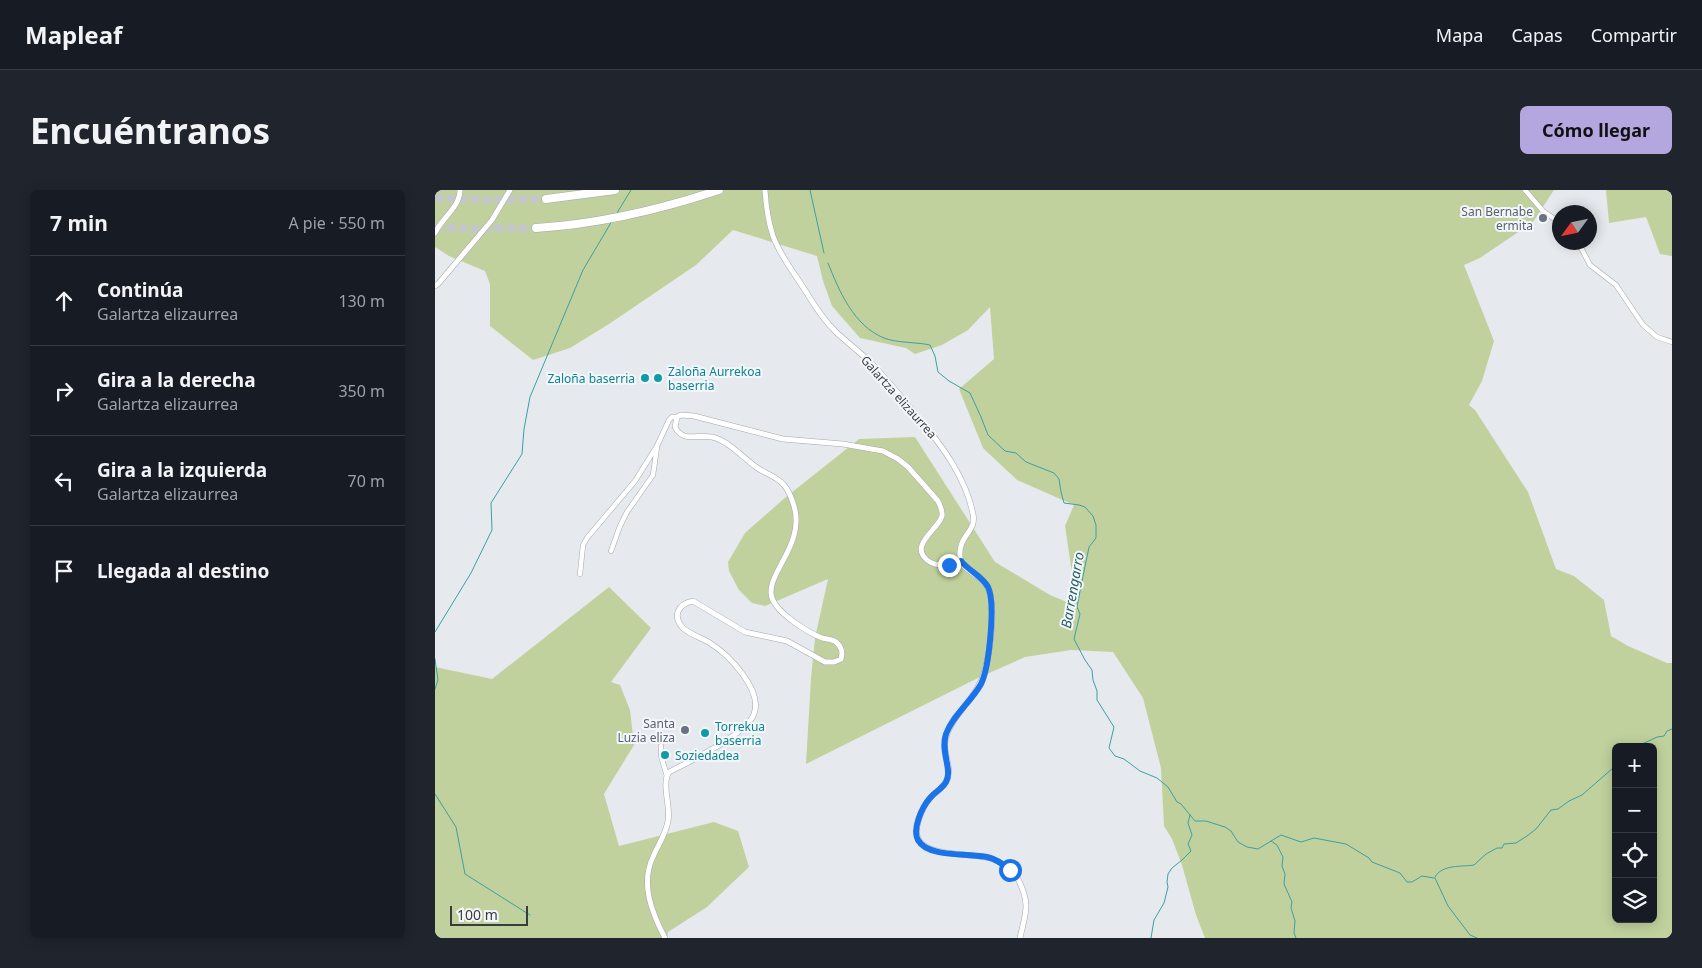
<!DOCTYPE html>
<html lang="es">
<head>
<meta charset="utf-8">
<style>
	:root { --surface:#171b24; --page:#20242c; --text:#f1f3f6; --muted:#9ea1a6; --line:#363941; --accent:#b4a7df }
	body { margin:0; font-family:"Noto Sans",sans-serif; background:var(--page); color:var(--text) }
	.controls { position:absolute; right:15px; bottom:15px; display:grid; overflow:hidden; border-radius:8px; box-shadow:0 2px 12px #0003 }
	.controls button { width:45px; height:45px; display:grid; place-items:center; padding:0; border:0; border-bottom:1px solid var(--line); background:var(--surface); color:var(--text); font:25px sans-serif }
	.compass { position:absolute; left:1117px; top:15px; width:45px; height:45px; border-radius:50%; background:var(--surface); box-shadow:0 2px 12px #0003; rotate:237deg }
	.scale { position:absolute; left:15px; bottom:12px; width:78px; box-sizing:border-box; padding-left:5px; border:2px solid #393b3d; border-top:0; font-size:14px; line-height:18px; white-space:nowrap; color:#393b3d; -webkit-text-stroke:4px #f3f7fb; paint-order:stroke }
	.stop { position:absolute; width:15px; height:15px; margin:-11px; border:4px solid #1a73e8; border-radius:50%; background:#fff }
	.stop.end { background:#1a73e8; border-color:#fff; box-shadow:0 1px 5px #0008 }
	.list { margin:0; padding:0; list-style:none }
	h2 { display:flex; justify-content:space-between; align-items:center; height:65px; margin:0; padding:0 20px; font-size:21px }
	h2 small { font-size:16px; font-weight:400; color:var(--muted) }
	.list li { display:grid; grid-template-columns:32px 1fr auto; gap:15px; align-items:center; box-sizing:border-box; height:90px; padding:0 20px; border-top:1px solid var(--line) }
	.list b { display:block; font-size:19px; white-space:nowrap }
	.list p { margin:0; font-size:16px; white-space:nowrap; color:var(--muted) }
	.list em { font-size:16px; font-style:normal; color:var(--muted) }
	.icon { flex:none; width:28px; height:28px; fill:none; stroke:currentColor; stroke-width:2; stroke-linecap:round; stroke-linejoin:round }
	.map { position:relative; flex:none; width:1237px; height:748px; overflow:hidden; border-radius:8px }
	header { display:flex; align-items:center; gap:30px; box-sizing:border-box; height:70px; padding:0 25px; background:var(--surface); border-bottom:1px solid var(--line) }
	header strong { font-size:24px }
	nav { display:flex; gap:28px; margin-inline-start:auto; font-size:18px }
	.intro { display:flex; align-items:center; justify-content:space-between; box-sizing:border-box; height:120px; padding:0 30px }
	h1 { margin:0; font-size:35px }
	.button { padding:12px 22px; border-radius:8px; background:var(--accent); color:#111; font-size:18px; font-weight:700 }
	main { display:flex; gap:30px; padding:0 30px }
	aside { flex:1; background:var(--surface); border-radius:8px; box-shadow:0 2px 12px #0003 }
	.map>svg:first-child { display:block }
	.green { fill:#c1d19d; fill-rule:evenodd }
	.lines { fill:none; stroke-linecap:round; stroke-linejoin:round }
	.stream { stroke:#3ba0a4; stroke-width:1 }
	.motorway-tunnel { stroke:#c3c7cb; stroke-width:8; stroke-dasharray:8 4; stroke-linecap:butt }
	.minor-casing { stroke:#a4a7ab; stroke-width:5.5 }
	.tertiary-casing { stroke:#a4a7ab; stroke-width:6 }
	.motorway-casing { stroke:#a4a7ab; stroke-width:9 }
	.minor { stroke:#fff; stroke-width:4.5 }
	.tertiary { stroke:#fff; stroke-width:5 }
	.motorway { stroke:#fff; stroke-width:8 }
	.route { stroke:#1a73e8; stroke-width:6 }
	.worship-dot { fill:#6b7280; stroke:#f3f7fb; stroke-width:2 }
	.culture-dot { fill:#0f9aa8; stroke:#f3f7fb; stroke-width:2 }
	.labels { text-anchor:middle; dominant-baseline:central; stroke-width:4; stroke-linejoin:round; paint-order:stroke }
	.worship-label { font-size:12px; fill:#5b616d; stroke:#f3f7fb; text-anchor:end }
	.culture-label { font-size:12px; fill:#0d838f; stroke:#f3f7fb; text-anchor:start }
	.street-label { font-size:12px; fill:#393b3d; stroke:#f3f7fb }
	.water-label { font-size:14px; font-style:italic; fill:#285f61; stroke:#f3f7fb }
</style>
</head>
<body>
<header>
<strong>Mapleaf</strong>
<nav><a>Mapa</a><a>Capas</a><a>Compartir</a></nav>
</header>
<div class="intro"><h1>Encuéntranos</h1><a class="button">Cómo llegar</a></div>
<main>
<aside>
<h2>7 min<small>A pie · 550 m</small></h2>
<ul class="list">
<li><svg class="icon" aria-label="ahead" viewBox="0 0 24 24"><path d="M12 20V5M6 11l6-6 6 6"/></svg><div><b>Continúa</b><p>Galartza elizaurrea</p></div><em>130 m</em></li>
<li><svg class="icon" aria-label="right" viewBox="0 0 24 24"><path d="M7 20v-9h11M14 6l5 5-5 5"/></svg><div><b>Gira a la derecha</b><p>Galartza elizaurrea</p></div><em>350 m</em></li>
<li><svg class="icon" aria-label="left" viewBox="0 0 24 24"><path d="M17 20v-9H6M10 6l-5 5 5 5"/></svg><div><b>Gira a la izquierda</b><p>Galartza elizaurrea</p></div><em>70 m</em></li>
<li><svg class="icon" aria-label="arrive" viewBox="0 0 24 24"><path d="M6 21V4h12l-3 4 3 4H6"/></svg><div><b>Llegada al destino</b></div></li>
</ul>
</aside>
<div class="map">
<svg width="1237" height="748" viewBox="0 0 1237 748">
	<rect width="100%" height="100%" fill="#e6eaee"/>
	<path class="green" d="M 0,0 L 1119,0 L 1098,32 L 1045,68 L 1029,75 L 1059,151 L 1047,191 L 1034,215 L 1040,220 L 1093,302 L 1121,379 L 1139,386 L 1169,410 L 1176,446 L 1193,456 L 1232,473 L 1237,473 L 1237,748 L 770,748 L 761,725 L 747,675 L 737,649 L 729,636 L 726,578 L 708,508 L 678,462 L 636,460 L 590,467 L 543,488 L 371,574 L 376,488 L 380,448 L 393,389 L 330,416 L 317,413 L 304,400 L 294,381 L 293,372 L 310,343 L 351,307 L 424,249 L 480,247 L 560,372 L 615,405 L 632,412 L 637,383 L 630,336 L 639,315 L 582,290 L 548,258 L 524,199 L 559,169 L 555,117 L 533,140 L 507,155 L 480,164 L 471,158 L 425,148 L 397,116 L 388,91 L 382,66 L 298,40 L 261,75 L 174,134 L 135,158 L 98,170 L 55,136 L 55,94 L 50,81 L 14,66 L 0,57 ZM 1181,557 L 1218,557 L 1218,729 L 1181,729 Z
		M 1171,0 L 1237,0 L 1237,66 L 1225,64 L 1211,27 L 1174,33 Z
		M 174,397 L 216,438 L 176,492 L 185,495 L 195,520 L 199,555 L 169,604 L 184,656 L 279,632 L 303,641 L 314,677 L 272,717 L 233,742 L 232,748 L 0,748 L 0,477 L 57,489 Z"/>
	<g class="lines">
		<path class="stream" d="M 375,0 L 389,63
			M 182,23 L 196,0
			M 393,73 C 404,101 419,136 449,148 C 461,153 482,152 495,155 L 500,166 L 503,182 L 514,191 L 535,203 L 546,227 L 553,245 L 570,261 L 581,263 L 591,272 L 619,283 L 624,289 L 626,302 L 629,313 L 644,315 L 650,317 L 658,326 L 661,335 L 661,348 L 654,357 L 646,396 L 642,417 L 645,424 L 639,449 L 650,470 L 657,480 L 658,490 L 662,501 L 662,510 L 679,537 L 674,558 L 680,566 L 689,569 L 705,581 L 722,588 L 733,597 L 742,612 L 746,614 L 760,631 L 771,631 L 790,637 L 796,641 L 803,652 L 812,657 L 823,659 L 846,645 L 866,652 L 879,648 L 911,654 L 934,668 L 937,672 L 965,683 L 972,692 L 977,692 L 987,686 L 999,688
			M 0,442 L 36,383 L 57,340 L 56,313 L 87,264 L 89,239 L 95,207 L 148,80 L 177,31
			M 0,469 L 3,490 L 0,499
			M 1201,557 L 1222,547 L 1229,546 L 1232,541 L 1237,539
			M 0,604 L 21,637 L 30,684 L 95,725
			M 836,651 L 842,655 L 848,667 L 847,676 L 850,684 L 849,694 L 857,712 L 856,718 L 860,731 L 859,743 L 861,748
			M 1000,687 C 1007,674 1027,677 1039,675 L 1051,664 L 1062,658 L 1067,658 L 1069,654 L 1081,653 L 1092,646 L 1101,639 L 1116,620 L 1123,619 L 1134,611 L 1147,605 L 1178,578 L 1181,573
			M 1000,688 L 1013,716 L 1035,745 L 1042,748
			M 716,748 L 719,730 L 729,713 L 733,697 L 732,692 L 733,684 L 737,678 L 747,670 L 756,661 L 753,654 L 757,645 L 753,633 L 755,625"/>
		<path class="motorway-tunnel" d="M 0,8 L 57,10 L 111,9
			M 0,37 L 35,39 L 101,38"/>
		<g class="minor-casing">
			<path id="minor" d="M 1090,0 L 1108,21 L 1124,32
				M 1143,52 L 1155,75 L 1181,95 L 1208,135 L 1222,147 L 1237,152
				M 176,361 L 185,336 L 192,322 L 218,285 L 222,257
				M 145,384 L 148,355 L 152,348 L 200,291 L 222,256 L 234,230 L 237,227 L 242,227
				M 226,556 L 226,566 L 232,586"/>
		</g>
		<g class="tertiary-casing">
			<path id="tertiary" d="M 330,0 C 331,16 333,31 338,46 C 344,63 356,79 366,94 C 377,111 387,129 402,143 C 414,154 426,163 437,174 C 455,192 470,212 486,231 C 509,258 531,289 538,324 C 542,342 523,345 525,367 C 526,380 543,384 550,393 C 563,409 555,461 550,480 C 544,506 521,520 512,544 C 505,561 518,575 512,589 C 510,597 502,601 497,606 C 489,614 480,633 482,645 C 486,669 539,662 558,669 C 568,673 577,680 583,689 C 587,697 591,706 591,716 C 591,726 587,738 585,748
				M 0,43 C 7,28 25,17 25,0
				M 0,96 L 3,94 L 57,30 L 75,0
				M 230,748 C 217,723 205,694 218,667 C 223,655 231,644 233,631 C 236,616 226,594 234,582 C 254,572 312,544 319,524 C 328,500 294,465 275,453 C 267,448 256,445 248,438 C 237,426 243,414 258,411 L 310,442 L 352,451 L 390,472 L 399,472 L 406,469 C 408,462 407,457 401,452 C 397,449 391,449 387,448 C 372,442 342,423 337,408 C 329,385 371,355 359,316 C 357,309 354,301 349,295 C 343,287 329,283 321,277 C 307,267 294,251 277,247 C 263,244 248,253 240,237 L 242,227 L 246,225 L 259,226 L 348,249 L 408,254 L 448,261 L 463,269 L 473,277 L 503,311 C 505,316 508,321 507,326 C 503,340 471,357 495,372 C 505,378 516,375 526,371"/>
		</g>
		<g class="motorway-casing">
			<path id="motorway" d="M 111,9 L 180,0
				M 101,38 C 164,34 224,20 284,0"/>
		</g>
		<use href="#minor" class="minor"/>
		<use href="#tertiary" class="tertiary"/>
		<use href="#motorway" class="motorway"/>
	</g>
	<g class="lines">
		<path class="route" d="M 514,375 L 526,371 C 534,381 547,386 553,397 C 561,413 554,478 546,494 C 536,512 518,525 511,544 C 505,562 518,580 511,592 C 507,599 500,602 495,608 C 487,617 477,639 483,650 C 493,668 534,663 552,667 C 561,669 568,674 575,680"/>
	</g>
	<g class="worship-dot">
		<circle cx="1108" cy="28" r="5"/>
		<circle cx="250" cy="540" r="5"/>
	</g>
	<g class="culture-dot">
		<circle cx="210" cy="188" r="5"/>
		<circle cx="223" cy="188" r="5"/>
		<circle cx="270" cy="543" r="5"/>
		<circle cx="230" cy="565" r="5"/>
	</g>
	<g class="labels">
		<g class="worship-label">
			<text x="1098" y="21">San Bernabe<tspan x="1098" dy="14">ermita</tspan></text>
			<text x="240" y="533">Santa<tspan x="240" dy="14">Luzia eliza</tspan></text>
		</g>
		<g class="culture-label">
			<text x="233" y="181">Zaloña Aurrekoa<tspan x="233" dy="14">baserria</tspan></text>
			<text x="200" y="188" text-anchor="end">Zaloña baserria</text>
			<text x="280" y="536">Torrekua<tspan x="280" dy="14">baserria</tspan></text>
			<text x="240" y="565">Soziedadea</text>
		</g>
		<g class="street-label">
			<text transform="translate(464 207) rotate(48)">Galartza elizaurrea</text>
		</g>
		<g class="water-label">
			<text transform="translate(637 400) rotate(-80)">Barrengarro</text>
		</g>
	</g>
</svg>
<div class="controls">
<button>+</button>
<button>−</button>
<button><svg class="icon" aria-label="locate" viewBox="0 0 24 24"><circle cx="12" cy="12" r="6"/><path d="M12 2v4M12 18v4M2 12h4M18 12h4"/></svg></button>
<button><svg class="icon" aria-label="layers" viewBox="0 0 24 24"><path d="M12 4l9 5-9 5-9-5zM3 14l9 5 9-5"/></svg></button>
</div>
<svg class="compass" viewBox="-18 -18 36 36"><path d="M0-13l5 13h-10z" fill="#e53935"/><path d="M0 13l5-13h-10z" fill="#9ea1a6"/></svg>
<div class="scale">100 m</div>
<div class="stop" style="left:575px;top:680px"></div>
<div class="stop end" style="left:514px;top:375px"></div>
</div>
</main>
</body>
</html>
